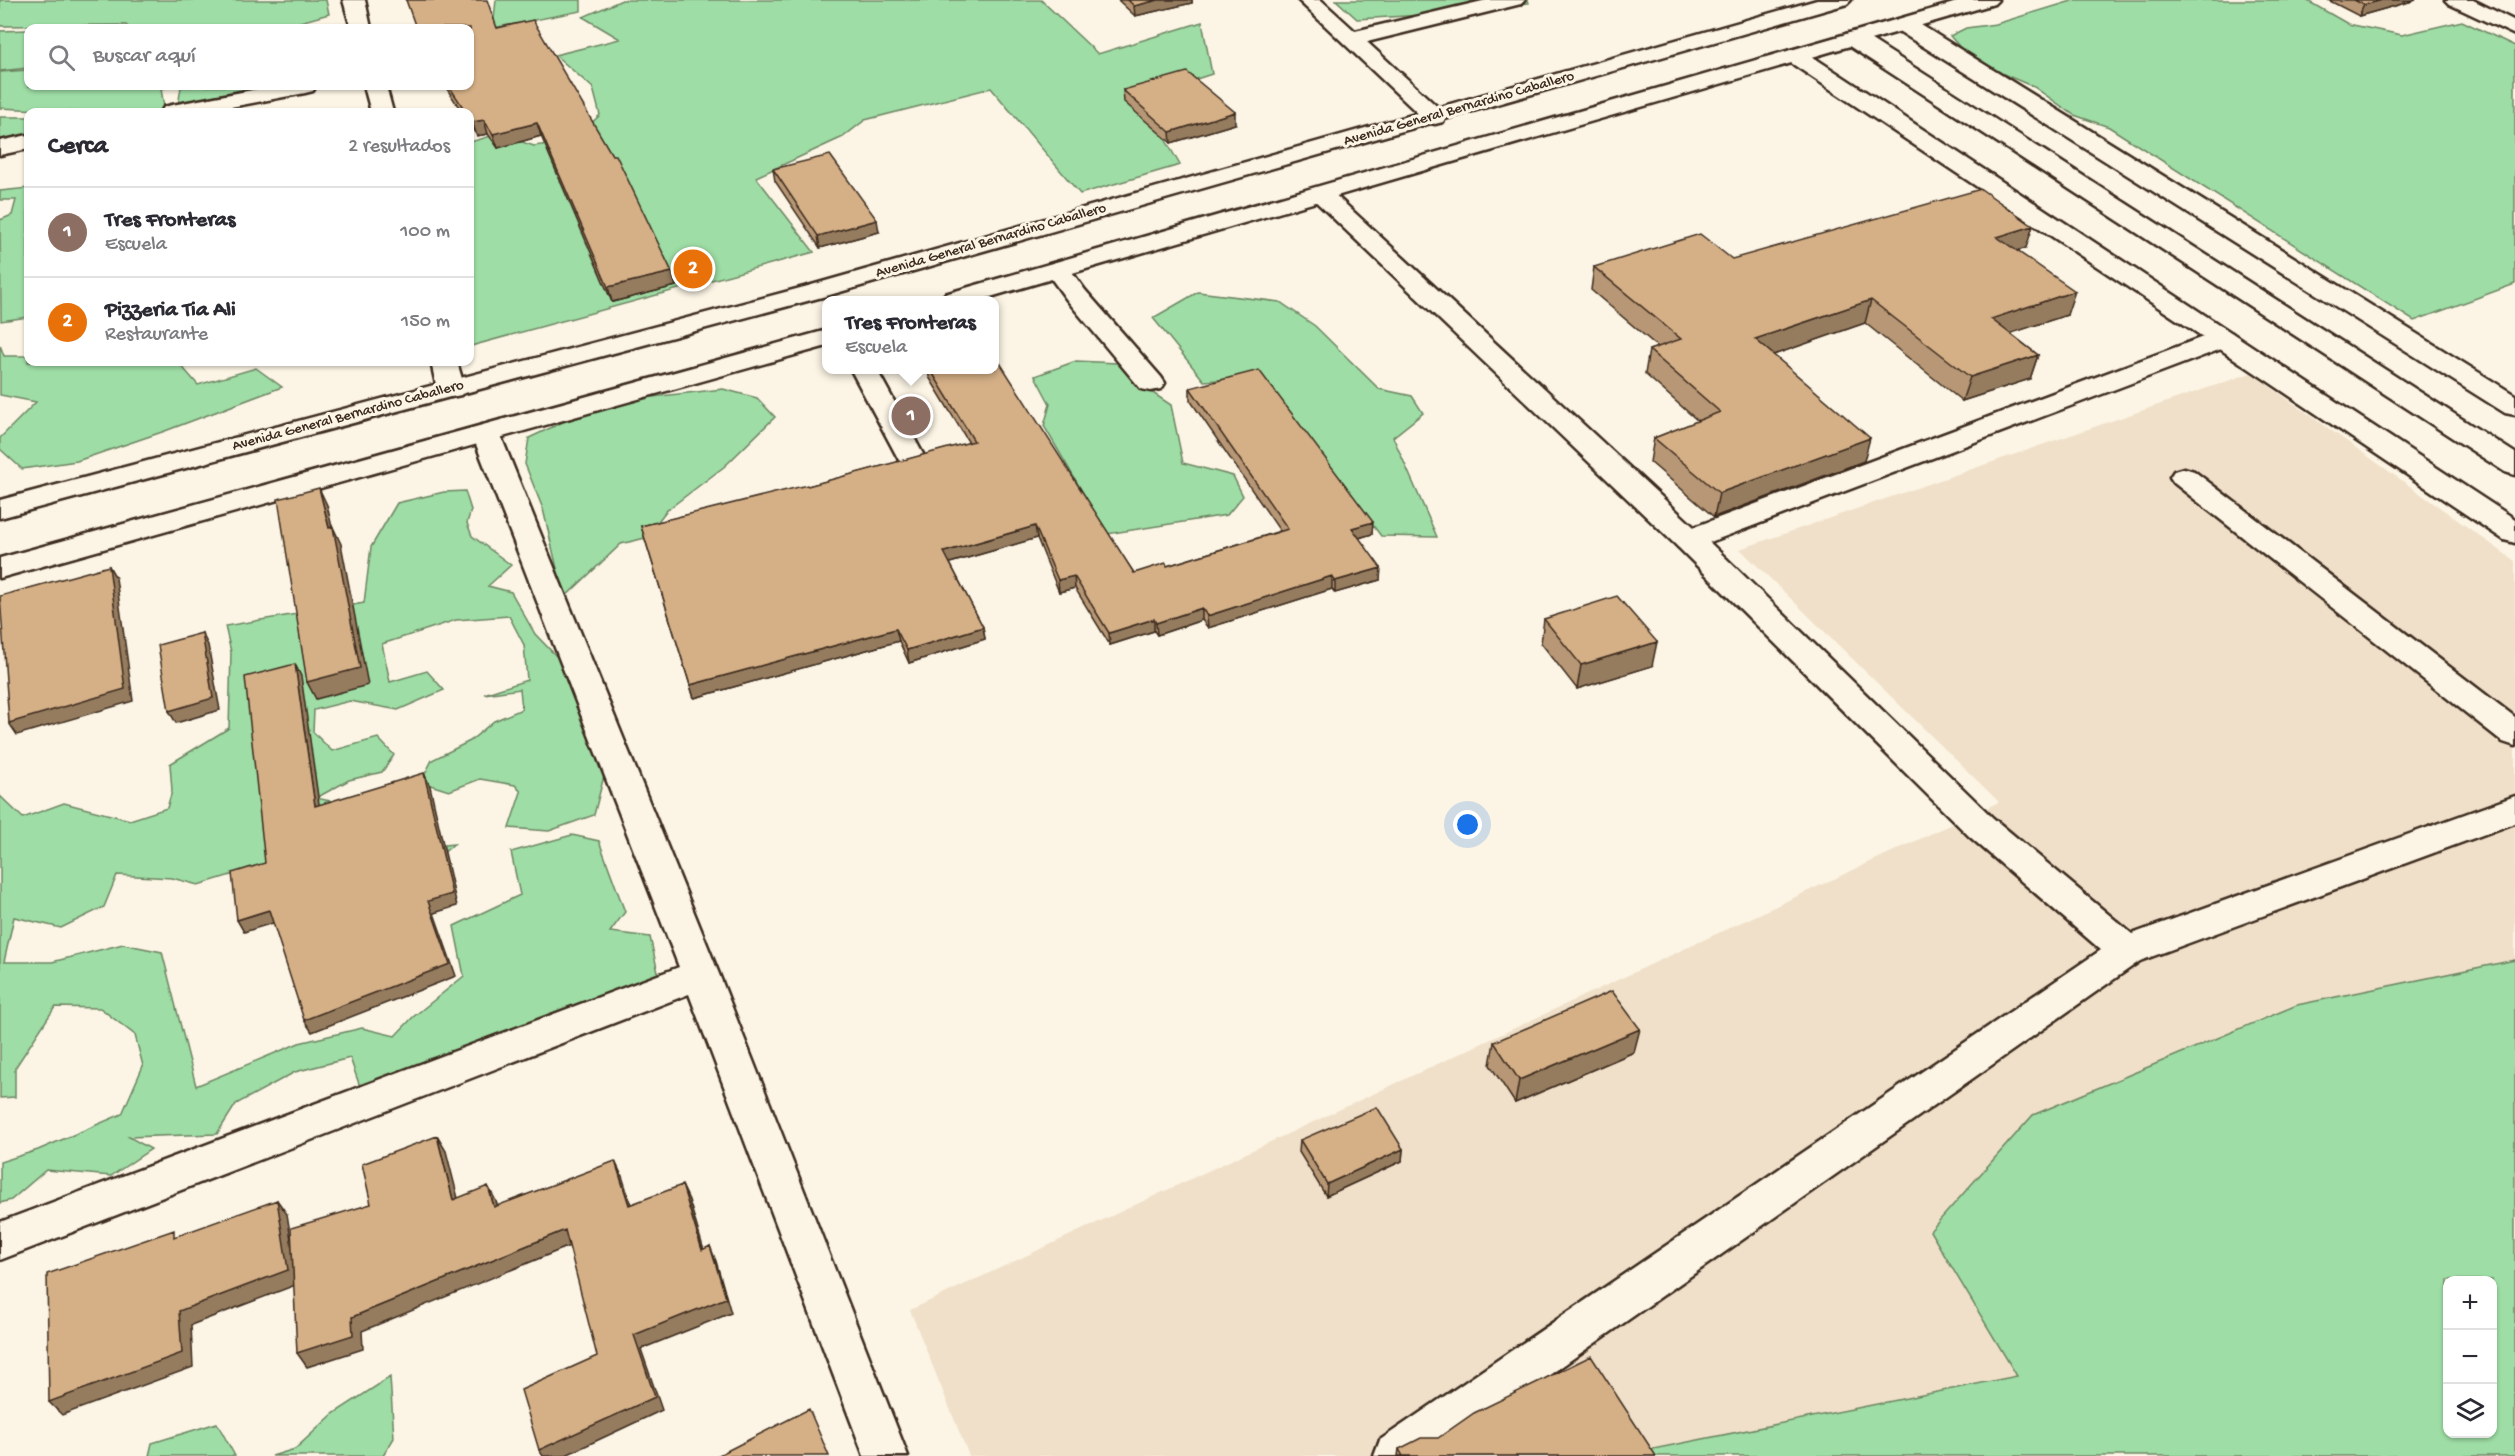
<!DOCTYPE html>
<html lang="es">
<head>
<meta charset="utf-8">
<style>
	:root { --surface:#fff; --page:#f7f7f7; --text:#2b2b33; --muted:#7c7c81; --line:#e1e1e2; --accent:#ea580c }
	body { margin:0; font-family:"Gochi Hand",sans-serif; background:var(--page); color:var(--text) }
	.controls { position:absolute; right:18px; bottom:18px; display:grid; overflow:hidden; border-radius:12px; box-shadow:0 2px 4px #0004 }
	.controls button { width:54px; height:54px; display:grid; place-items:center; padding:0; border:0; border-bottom:2px solid var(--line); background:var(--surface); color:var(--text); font:30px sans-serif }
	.you { position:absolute; left:1468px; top:825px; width:21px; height:21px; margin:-15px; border:4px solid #fff; border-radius:50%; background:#1a73e8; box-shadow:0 0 0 9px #1a73e833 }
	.badge { display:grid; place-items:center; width:39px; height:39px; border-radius:50%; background:var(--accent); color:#fff; font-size:20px; font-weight:700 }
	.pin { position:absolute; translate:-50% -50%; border:3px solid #fff; box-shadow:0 2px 6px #0006 }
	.popup { position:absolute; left:822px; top:296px; width:177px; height:78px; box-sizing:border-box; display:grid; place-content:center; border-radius:12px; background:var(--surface); filter:drop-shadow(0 2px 4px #0005); font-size:20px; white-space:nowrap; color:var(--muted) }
	.popup b { font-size:22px; color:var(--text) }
	.popup::after { content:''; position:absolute; left:50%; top:100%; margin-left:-12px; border:12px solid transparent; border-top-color:var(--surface) }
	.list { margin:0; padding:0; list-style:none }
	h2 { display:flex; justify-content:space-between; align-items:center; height:78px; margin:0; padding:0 24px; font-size:26px }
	h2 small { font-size:20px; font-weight:400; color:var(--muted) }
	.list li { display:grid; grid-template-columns:39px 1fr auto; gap:18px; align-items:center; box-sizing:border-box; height:90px; padding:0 24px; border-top:2px solid var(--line) }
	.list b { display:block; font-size:22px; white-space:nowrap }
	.list p { margin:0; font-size:20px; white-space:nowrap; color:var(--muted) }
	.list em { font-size:20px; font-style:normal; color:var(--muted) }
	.icon { flex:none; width:33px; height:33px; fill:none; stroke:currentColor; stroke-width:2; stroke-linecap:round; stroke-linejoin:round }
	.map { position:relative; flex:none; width:2515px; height:1456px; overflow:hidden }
	.search { position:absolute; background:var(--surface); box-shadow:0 2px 4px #0004; left:24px; top:24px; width:450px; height:66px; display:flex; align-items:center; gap:15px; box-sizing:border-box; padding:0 21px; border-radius:12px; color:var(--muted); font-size:22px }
	.panel { position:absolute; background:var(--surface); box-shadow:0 2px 4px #0004; left:24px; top:108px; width:450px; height:258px; border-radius:12px }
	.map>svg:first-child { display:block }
	.built { fill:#f0e0c9; fill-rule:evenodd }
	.green { fill:#9edda5; stroke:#6c8462; stroke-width:1.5; fill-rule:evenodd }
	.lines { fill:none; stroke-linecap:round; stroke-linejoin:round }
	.lane-casing { stroke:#3b2a1e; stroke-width:5 }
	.street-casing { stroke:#3b2a1e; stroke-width:5 }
	.secondary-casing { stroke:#3b2a1e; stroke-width:5 }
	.lane { fill:#fcf5e5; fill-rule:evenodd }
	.street { fill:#fcf5e5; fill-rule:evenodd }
	.secondary { fill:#fcf5e5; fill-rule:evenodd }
	.wall { fill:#b79774; stroke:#3b2a1e; stroke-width:1.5 }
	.shaded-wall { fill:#957b5e; stroke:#3b2a1e; stroke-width:1.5 }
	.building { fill:#d5b087; stroke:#3b2a1e; stroke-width:1.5 }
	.labels { text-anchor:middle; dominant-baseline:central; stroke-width:6; stroke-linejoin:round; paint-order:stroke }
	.far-street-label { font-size:15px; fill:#3b2a1e; stroke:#fcf5e5 }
</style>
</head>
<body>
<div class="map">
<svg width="2515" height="1456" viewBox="0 0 2515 1456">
	<rect width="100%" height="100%" fill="#fcf5e5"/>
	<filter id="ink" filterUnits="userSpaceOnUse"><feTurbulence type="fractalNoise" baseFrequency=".0167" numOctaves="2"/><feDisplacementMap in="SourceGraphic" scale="12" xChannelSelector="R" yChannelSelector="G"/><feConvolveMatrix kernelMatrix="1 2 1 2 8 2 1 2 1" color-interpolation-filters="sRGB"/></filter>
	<g filter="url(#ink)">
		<path class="built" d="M 2251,373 L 2515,561 L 2515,1456 L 969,1456 L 910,1310 L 1999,802 L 1740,549 ZM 2448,1280 L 2492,1280 L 2492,1434 L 2448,1434 Z"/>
		<path class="green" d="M 0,0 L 326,0 L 329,14 L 279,28 L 129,28 L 126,25 L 0,26 Z
			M 496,0 L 581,0 L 581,11 L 493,28 Z
			M 622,0 L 1041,0 L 1098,54 L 1202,22 L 1212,74 L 1141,97 L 1180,165 L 1080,194 L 991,88 L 865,120 L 843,137 L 756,177 L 814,252 L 471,346 L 470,340 L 470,142 L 498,134 L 534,146 L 572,141 L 600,115 L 593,88 L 555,55 L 620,39 L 583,17 Z
			M 1336,0 L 1528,0 L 1529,3 L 1455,13 L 1357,19 Z
			M 2075,0 L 2306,0 L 2348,24 L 2402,35 L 2462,21 L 2515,46 L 2515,284 L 2414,321 L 2109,127 L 2074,115 L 2034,87 L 1972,61 L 1950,36 L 1966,28 L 1996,24 Z
			M 28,30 L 28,68 L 0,71 L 0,31 Z
			M 28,70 L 28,86 L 171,86 L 161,89 L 165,112 L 80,112 L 0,108 L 0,72 Z
			M 218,86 L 291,86 L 178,106 L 181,87 Z
			M 0,117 L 28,117 L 28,137 L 0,144 Z
			M 28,188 L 28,317 L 1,321 L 0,220 L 12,215 L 16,200 L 0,200 L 0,191 Z
			M 1198,292 L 1280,302 L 1315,326 L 1379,389 L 1412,396 L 1423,413 L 1393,437 L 1437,537 L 1381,536 L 1261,377 L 1204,381 L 1153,318 Z
			M 0,345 L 4,356 L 28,356 L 28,362 L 178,362 L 198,385 L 256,368 L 282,387 L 165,431 L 77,461 L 22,469 L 0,449 L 0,438 L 36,402 L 0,395 Z
			M 1076,361 L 1117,363 L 1133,380 L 1171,405 L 1183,463 L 1233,476 L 1243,496 L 1227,515 L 1107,534 L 1044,426 L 1050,404 L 1035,376 Z
			M 723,389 L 757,398 L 775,417 L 725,466 L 666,511 L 645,538 L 621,544 L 564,598 L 543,509 L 525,464 L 529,438 L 563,422 L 643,398 Z
			M 465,491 L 471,510 L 467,523 L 472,536 L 511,565 L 488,586 L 511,592 L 535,634 L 558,658 L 605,772 L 594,815 L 549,831 L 509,828 L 521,792 L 515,785 L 480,779 L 449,791 L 421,782 L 432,760 L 470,741 L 494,721 L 522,709 L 520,689 L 484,694 L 527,680 L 524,645 L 509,616 L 456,620 L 382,644 L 390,682 L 427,671 L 444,690 L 398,710 L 350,701 L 314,710 L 313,732 L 332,751 L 378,738 L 394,755 L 382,772 L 349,780 L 316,798 L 340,803 L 414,848 L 454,844 L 425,868 L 287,858 L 198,885 L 172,878 L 117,875 L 104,907 L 61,928 L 14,917 L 4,962 L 52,962 L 123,944 L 162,952 L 196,1086 L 299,1043 L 362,1028 L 395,1036 L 413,1017 L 464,976 L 454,926 L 520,895 L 511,852 L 572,835 L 599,841 L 625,912 L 610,932 L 650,937 L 659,977 L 366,1104 L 350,1058 L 295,1072 L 236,1104 L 217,1134 L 129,1137 L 151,1149 L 111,1176 L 46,1170 L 11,1200 L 0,1203 L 0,1162 L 38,1150 L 122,1114 L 143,1066 L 135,1035 L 100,1008 L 55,1007 L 15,1068 L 15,1097 L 0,1098 L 0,796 L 23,818 L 64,803 L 130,820 L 167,808 L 172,791 L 170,764 L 229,728 L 231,652 L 225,626 L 364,603 L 371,547 L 397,503 L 444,492 Z
			M 2515,960 L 2515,1456 L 1650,1456 L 1648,1450 L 2017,1376 L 1930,1231 L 2033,1115 L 2297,1005 ZM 2448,1280 L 2492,1280 L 2492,1434 L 2448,1434 Z
			M 390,1377 L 394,1438 L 383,1456 L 272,1456 L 295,1449 L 333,1414 Z
			M 217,1423 L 235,1456 L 149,1456 L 152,1443 Z"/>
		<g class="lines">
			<g class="lane-casing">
				<path id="lane" d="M 1905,19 L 1913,20 L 2515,395 L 2515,415 L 2505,413 L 1897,30 L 1894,25 L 1897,20 Z
					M 1854,32 L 1862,34 L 2515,453 L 2515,475 L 2505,472 L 1846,44 L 1843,39 L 1846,34 Z
					M 1058,262 L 1067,265 L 1085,290 L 1161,377 L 1165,383 L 1161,389 L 1151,391 L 1141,389 L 1067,300 L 1045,270 L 1049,265 Z
					M 2223,331 L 2232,333 L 2515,519 L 2515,543 L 2504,540 L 2214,345 L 2210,339 L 2214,333 Z
					M 851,370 L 877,370 L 924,456 L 920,462 L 910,465 L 900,462 Z
					M 2184,468 L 2194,471 L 2515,717 L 2515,746 L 2503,742 L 2174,483 L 2170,477 L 2174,471 Z
					M 1689,530 L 1700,533 L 1993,818 L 2132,934 L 2515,796 L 2515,823 L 2140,961 L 1434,1456 L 1374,1456 L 1380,1440 L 2101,950 L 1969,836 L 1678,547 L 1674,540 L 1678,533 Z"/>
			</g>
			<g class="street-casing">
				<path id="street" d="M 343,0 L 365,0 L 371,28 L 351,28 Z
					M 1298,0 L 1321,0 L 1355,31 L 1487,0 L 1525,0 L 1521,4 L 1367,42 L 1443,112 L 1446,117 L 1443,122 L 1435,124 L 1427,122 Z
					M 2445,0 L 2473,0 L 2515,21 L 2515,35 L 2449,4 Z
					M 1796,49 L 1804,51 L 2232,333 L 2236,339 L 2232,345 L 1689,550 L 1678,547 L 1308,194 L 1311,189 L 1320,187 L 1329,189 L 1694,527 L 2203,337 L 1788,61 L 1785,56 L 1788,51 Z
					M 273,86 L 316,86 L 313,91 L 305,93 L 204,112 L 161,112 L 164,107 L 172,105 Z
					M 364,86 L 386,86 L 393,112 L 371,112 Z
					M 28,135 L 28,149 L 0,155 L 0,141 Z
					M 431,362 L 457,362 L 465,389 L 461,395 L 451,397 L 441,395 L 437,389 Z
					M 486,425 L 496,428 L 500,434 L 719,974 L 908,1456 L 864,1456 L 689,994 L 0,1260 L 0,1222 L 679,967 L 472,434 L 476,428 Z"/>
			</g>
			<g class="secondary-casing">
				<path id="secondary" d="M 1817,0 L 1851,0 L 1847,4 L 826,296 L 0,518 L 0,500 L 808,286 Z
					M 1964,0 L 1998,0 L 1994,4 L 980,300 L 941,300 L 945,294 Z
					M 827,330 L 827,346 L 0,578 L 0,558 Z"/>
			</g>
			<use href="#lane" class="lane"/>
			<use href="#street" class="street"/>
			<use href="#secondary" class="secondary"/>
		</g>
		<path class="wall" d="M 1118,0 L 1192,0 L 1192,3 L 1135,16 Z
			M 2328,0 L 2416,0 L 2359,16 Z
			M 497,28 L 676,286 L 612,302 L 541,136 L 498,148 L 488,134 L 477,136 L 470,125 L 470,112 L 462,112 L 445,86 L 470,86 Z
			M 1123,90 L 1235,124 L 1171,143 L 1124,102 Z
			M 773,169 L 879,232 L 820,248 L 775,181 Z
			M 2026,248 L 2018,251 L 2067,315 L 2010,333 L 2038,355 L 2030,379 L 1962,401 L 1865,323 L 1773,355 L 1864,461 L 1714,517 L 1650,462 L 1654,438 L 1698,421 L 1645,374 L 1649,350 L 1658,347 L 1591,290 L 1594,267 Z
			M 928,369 L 995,369 L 1134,573 L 1167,566 L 1280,531 L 1190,400 L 1190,388 L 1372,534 L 1359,538 L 1380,580 L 1335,593 L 1332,589 L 1208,628 L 1202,620 L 1157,635 L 1154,631 L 1110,645 L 1075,588 L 1059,592 L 1037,538 L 950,563 L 983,627 L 985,639 L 909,663 L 899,641 L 694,698 L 641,526 L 808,486 L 969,443 L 929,377 Z
			M 1544,619 L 1652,666 L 1577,689 L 1541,643 Z
			M 1494,1042 L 1634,1052 L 1515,1103 L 1490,1065 Z
			M 1300,1140 L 1403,1149 L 1402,1161 L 1326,1196 L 1299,1152 Z
			M 1399,1449 L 1656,1456 L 1398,1456 Z"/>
		<path class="shaded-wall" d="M 1158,0 L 1192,0 L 1192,3 L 1135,16 L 1134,6 Z
			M 2382,0 L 2416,0 L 2359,16 L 2364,5 Z
			M 1235,112 L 1235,124 L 1171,143 L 1170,132 Z
			M 484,120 L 488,134 L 477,136 L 472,122 Z
			M 537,123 L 541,136 L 498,148 L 493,134 Z
			M 877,220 L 879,232 L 820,248 L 818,236 Z
			M 2033,226 L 2026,248 L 1990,259 L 1997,237 Z
			M 672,272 L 676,286 L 612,302 L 608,287 Z
			M 2075,291 L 2067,315 L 1984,342 L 1991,319 Z
			M 1871,300 L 1865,323 L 1750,363 L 1755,339 Z
			M 2038,355 L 2030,379 L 1962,401 L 1970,377 Z
			M 1870,438 L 1864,461 L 1714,517 L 1719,493 Z
			M 319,488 L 327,505 L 336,545 L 329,528 Z
			M 1373,522 L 1372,534 L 1352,540 L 1352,528 Z
			M 1035,526 L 1037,538 L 946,564 L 944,552 Z
			M 333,527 L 341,544 L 368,685 L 316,699 L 307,682 Z
			M 109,566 L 116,578 L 133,701 L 17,735 L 9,723 Z
			M 1381,568 L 1380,580 L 1335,593 L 1335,581 Z
			M 1074,576 L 1075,588 L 1059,592 L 1058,580 Z
			M 1332,576 L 1332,589 L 1208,628 L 1207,616 Z
			M 1202,608 L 1202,620 L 1157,635 L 1156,623 Z
			M 1154,619 L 1154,631 L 1110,645 L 1109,633 Z
			M 983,627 L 985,639 L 909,663 L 907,650 Z
			M 896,629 L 899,641 L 694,698 L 690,685 Z
			M 202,633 L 208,645 L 220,710 L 176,723 L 169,711 Z
			M 1657,642 L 1652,666 L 1577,689 L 1581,665 Z
			M 295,664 L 301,676 L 321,818 L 315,806 Z
			M 424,773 L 430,786 L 457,906 L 434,913 L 456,976 L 312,1032 L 304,1020 L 428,901 Z
			M 269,910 L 276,922 L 244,932 L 237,920 Z
			M 1640,1029 L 1634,1052 L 1515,1103 L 1519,1080 Z
			M 437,1136 L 446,1151 L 462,1214 L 453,1200 Z
			M 1403,1149 L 1402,1161 L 1326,1196 L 1327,1184 Z
			M 615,1161 L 622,1176 L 636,1220 L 629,1205 Z
			M 682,1185 L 689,1200 L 708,1264 L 702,1250 Z
			M 488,1186 L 496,1201 L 502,1222 L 494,1207 Z
			M 277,1200 L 287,1214 L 298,1284 L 191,1325 L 193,1367 L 62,1415 L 49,1402 L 179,1311 Z
			M 565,1230 L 572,1245 L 362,1331 L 363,1349 L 307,1367 L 297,1353 L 352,1317 Z
			M 710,1246 L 716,1261 L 731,1313 L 641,1349 L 662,1410 L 564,1456 L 543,1456 L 539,1450 L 634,1335 Z"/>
		<path class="building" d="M 406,0 L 487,0 L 497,28 L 533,20 L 612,155 L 616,155 L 672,272 L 608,287 L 537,123 L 493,134 L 484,120 L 472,122 L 470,118 L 470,112 L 466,112 L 449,86 L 470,86 L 470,28 L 416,28 Z
			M 1128,0 L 1158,0 L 1134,6 Z
			M 2354,0 L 2382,0 L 2364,5 Z
			M 1187,72 L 1235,112 L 1170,132 L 1123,90 Z
			M 830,155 L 877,220 L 818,236 L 773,169 Z
			M 1981,189 L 2033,226 L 1997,237 L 2075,291 L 1991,319 L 2038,355 L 1970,377 L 1871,300 L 1755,339 L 1870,438 L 1719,493 L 1654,438 L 1720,412 L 1649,350 L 1681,339 L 1594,267 L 1700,234 L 1732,259 Z
			M 995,355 L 1134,573 L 1166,563 L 1167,566 L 1288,529 L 1190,388 L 1259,370 L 1373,522 L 1352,528 L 1381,568 L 1335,581 L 1332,576 L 1207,616 L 1202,608 L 1156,623 L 1154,619 L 1109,633 L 1074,576 L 1058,580 L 1035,526 L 944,552 L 983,627 L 907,650 L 896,629 L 690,685 L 641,526 L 807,485 L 808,486 L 974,441 L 930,369 L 995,369 Z
			M 319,488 L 329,528 L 333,527 L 360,668 L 307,682 L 278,499 Z
			M 109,566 L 125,689 L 9,723 L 0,596 Z
			M 1617,596 L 1657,642 L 1581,665 L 1544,619 Z
			M 202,633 L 213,698 L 169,711 L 158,645 Z
			M 295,664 L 315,806 L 424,773 L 452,894 L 428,901 L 450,964 L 304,1020 L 269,910 L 237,920 L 232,873 L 265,863 L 245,677 Z
			M 1612,991 L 1640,1029 L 1519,1080 L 1494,1042 Z
			M 1377,1107 L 1403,1149 L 1327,1184 L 1300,1140 Z
			M 437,1136 L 453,1200 L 488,1186 L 494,1207 L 615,1161 L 629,1205 L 682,1185 L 702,1250 L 710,1246 L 726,1298 L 634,1335 L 655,1397 L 539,1450 L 521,1390 L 597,1356 L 565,1230 L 352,1317 L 353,1335 L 297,1353 L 291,1228 L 371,1204 L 362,1164 Z
			M 277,1200 L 288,1270 L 179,1311 L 182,1353 L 49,1402 L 47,1274 L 174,1230 L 174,1237 Z
			M 1591,1356 L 1656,1456 L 1403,1456 L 1399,1449 L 1421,1438 L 1438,1438 L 1474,1413 Z
			M 809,1409 L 829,1456 L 717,1456 Z"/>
	</g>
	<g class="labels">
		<g class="far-street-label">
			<text transform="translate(1459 109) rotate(-16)">Avenida General Bernardino Caballero</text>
			<text transform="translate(991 241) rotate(-16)">Avenida General Bernardino Caballero</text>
			<text transform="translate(348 416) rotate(-15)">Avenida General Bernardino Caballero</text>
		</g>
	</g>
</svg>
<div class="controls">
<button>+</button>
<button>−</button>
<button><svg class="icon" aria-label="layers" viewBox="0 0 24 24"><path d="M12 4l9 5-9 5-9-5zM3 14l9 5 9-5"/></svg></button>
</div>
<div class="you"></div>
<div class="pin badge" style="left:911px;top:416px;background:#8d6e63">1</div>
<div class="popup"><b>Tres Fronteras</b>Escuela</div>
<div class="pin badge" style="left:693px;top:269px;background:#e8710a">2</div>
<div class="search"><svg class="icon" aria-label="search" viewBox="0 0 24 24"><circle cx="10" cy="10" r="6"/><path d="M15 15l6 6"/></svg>Buscar aquí</div>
<section class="panel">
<h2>Cerca<small>2 resultados</small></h2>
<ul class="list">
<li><span class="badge" style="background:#8d6e63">1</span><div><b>Tres Fronteras</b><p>Escuela</p></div><em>100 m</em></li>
<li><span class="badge" style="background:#e8710a">2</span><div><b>Pizzeria Tia Ali</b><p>Restaurante</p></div><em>150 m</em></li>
</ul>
</section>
</div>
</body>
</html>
